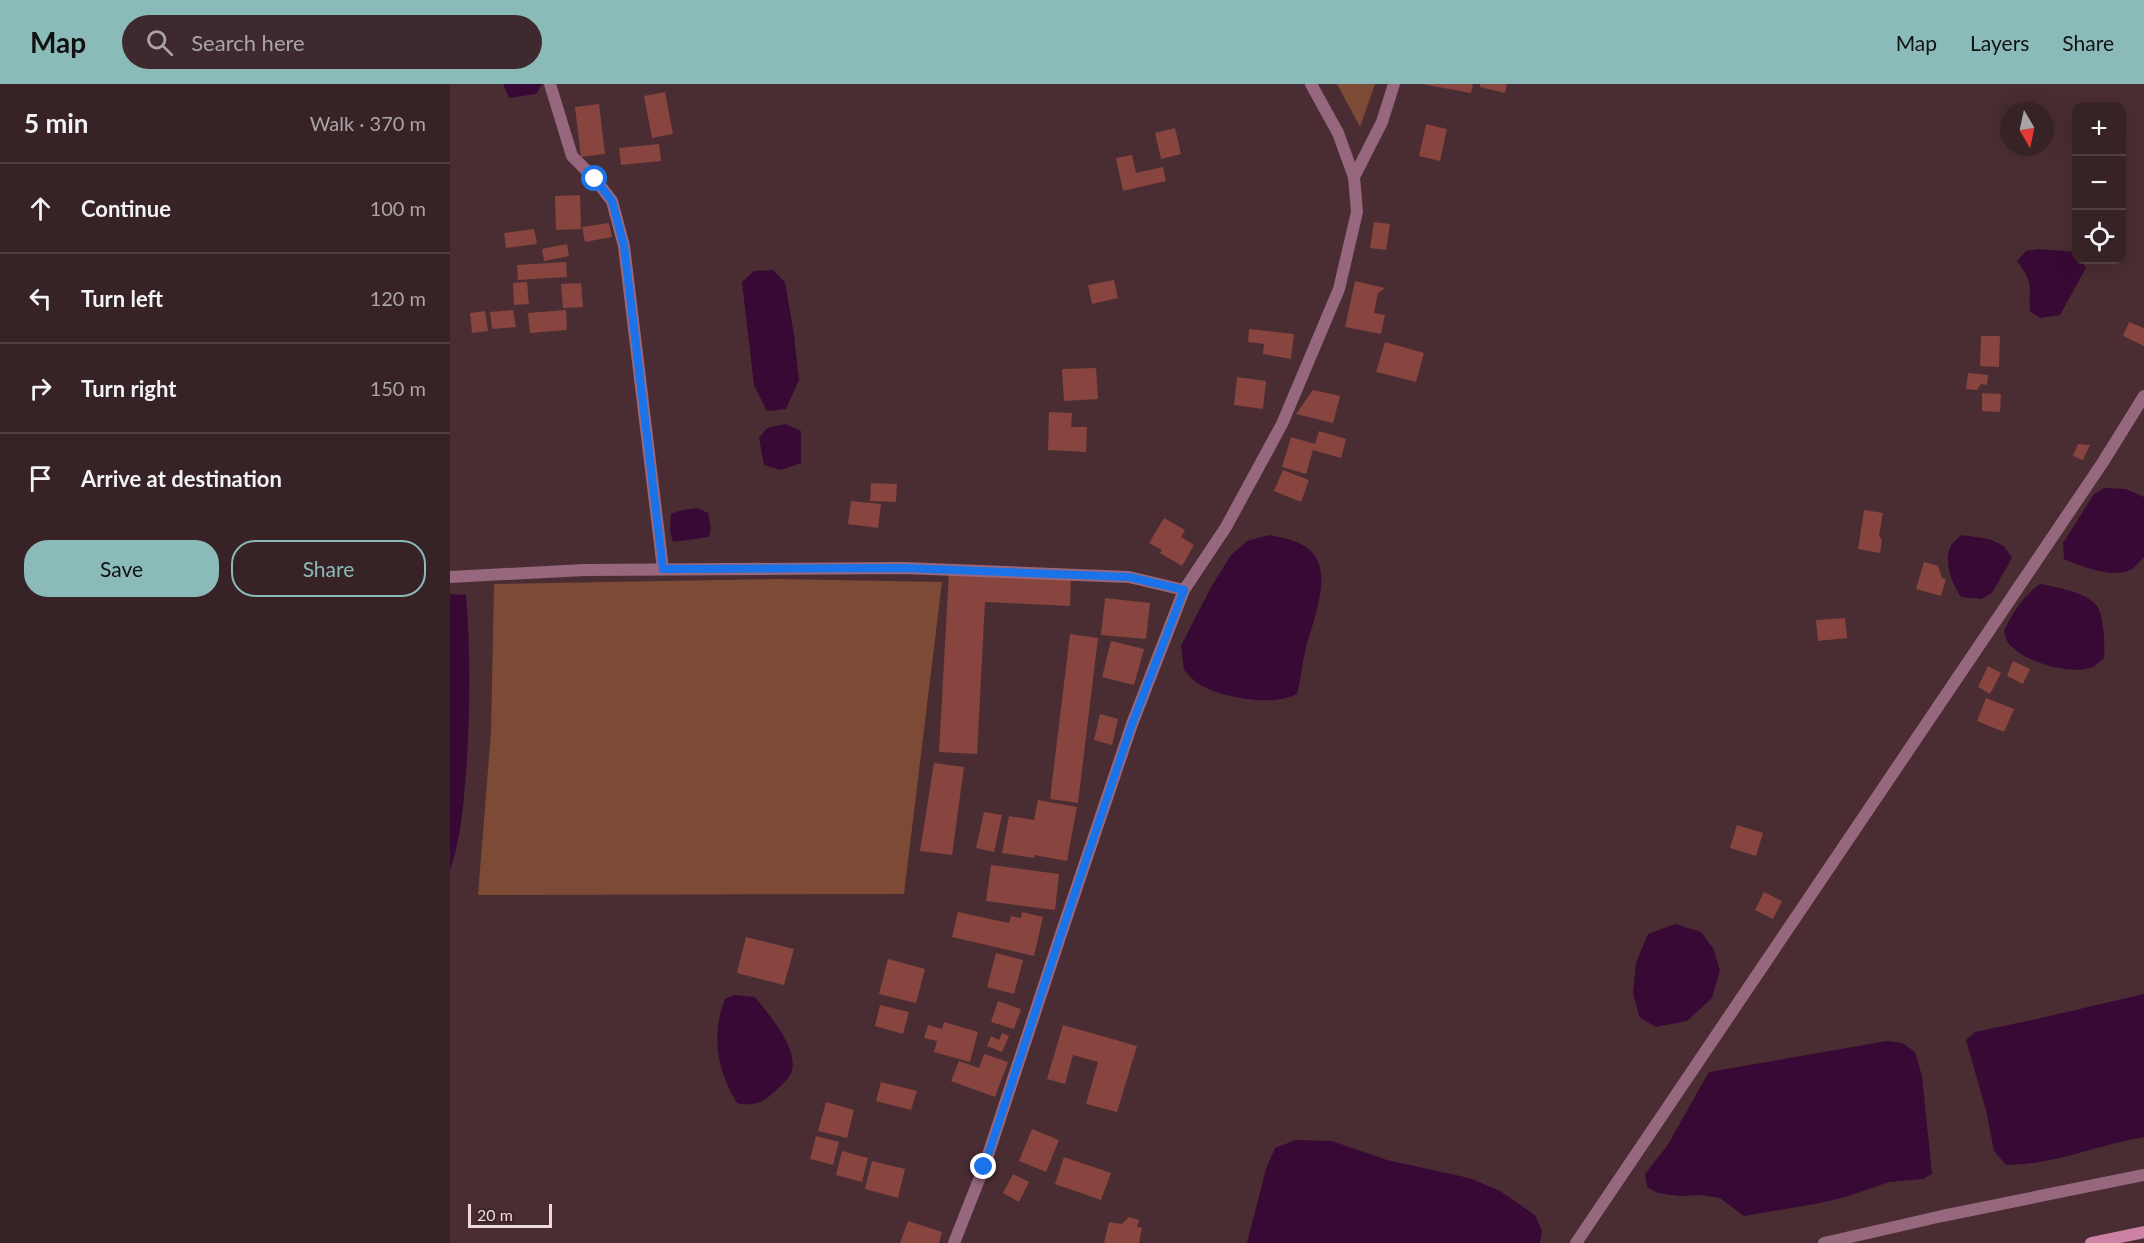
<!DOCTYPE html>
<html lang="en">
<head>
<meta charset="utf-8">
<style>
	:root { --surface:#372226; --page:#3e2a2e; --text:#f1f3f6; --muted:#aaa4a7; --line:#513f43; --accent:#8bbbb9 }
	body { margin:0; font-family:Lato,sans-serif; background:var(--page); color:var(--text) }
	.controls { position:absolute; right:18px; top:18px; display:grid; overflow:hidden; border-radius:12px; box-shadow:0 6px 24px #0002 }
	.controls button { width:54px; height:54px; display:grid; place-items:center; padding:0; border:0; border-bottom:2px solid var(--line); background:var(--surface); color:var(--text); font:30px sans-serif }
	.compass { position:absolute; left:1550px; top:18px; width:54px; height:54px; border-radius:50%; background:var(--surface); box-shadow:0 6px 24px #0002; rotate:171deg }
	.scale { position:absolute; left:18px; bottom:15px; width:84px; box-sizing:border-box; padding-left:6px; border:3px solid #ecdadc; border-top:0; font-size:16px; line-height:21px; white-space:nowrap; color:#ecdadc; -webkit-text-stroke:4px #3e2428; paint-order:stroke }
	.stop { position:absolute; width:18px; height:18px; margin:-14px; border:4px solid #1a73e8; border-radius:50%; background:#fff }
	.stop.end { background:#1a73e8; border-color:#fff; box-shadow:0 2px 6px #0008 }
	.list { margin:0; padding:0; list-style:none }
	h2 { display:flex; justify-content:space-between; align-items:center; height:78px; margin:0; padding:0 24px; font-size:26px }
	h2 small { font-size:20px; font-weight:400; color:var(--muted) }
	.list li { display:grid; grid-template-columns:39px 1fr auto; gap:18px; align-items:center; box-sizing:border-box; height:90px; padding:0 24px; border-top:2px solid var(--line) }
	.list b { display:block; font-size:22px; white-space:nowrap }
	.list em { font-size:20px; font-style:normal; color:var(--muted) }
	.actions { display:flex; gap:12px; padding:18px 24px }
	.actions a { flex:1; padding:14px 0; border:2px solid var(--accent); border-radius:24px; text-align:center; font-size:21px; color:var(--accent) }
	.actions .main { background:var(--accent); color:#111 }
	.icon { flex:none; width:33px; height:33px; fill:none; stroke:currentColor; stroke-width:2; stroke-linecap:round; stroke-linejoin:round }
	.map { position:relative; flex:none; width:1694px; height:1159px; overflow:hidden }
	header { display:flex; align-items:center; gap:36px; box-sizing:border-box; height:84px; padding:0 30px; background:var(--accent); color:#111 }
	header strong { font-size:28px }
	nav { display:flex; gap:33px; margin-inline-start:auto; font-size:21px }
	.search { width:420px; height:54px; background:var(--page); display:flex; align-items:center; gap:15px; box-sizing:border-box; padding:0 21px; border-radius:33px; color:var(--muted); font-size:22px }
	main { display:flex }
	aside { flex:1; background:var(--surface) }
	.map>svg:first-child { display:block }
	.green { fill:#7c4a35 }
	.water { fill:#390935 }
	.building { fill:#88443e }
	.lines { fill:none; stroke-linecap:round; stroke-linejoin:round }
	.minor { stroke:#97677d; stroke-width:12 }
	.secondary { stroke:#cd81a5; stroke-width:12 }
	.route { stroke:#1a73e8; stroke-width:8 }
</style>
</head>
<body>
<header>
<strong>Map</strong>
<div class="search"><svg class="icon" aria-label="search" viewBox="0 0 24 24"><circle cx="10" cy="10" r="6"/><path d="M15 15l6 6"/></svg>Search here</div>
<nav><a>Map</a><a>Layers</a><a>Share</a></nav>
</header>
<main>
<aside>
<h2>5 min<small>Walk · 370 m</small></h2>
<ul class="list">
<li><svg class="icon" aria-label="ahead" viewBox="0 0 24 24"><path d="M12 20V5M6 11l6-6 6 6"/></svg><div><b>Continue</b></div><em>100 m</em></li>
<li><svg class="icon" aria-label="left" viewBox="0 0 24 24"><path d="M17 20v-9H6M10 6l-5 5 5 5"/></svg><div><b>Turn left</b></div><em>120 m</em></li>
<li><svg class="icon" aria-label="right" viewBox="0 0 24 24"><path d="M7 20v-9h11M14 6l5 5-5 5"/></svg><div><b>Turn right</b></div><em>150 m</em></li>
<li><svg class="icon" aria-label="arrive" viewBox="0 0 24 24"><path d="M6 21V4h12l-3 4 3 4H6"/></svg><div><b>Arrive at destination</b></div></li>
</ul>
<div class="actions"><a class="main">Save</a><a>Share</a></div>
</aside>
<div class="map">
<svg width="1694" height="1159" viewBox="0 0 1694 1159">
	<rect width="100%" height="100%" fill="#492d32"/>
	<path class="green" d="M 887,0 L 925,0 L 910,43 Z
		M 328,495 L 492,498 L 454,810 L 28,811 L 41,648 L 44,500 Z"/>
	<path class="water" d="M 53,0 L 92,0 L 86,10 L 59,14 Z
		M 1589,165 L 1626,168 L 1626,176 L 1631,176 L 1636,184 L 1610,231 L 1590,234 L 1580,227 C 1578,201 1585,201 1567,177 L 1576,167 Z
		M 323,186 L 335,198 L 344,251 L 349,296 L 336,325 L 317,327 L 304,301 L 292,198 L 304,187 Z
		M 335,340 L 351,347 L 351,379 L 331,386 L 314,381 L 309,354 L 317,344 Z
		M 1654,404 L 1676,405 L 1694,413 L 1694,473 C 1690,477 1685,484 1680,486 C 1663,495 1630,482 1614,475 L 1613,459 L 1644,410 Z
		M 248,424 L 258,429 L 261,444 L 259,453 L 223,458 L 220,447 L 221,430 L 232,426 Z
		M 819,451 C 833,454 850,456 861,467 C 884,490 862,539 856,564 C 852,580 851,595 847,610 C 822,623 771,614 747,599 C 743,596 738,590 734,586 L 731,562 L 761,503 L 781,471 L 797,457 Z
		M 1511,451 L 1539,455 L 1554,462 L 1562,474 L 1542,509 L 1531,515 L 1511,513 C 1502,500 1493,477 1501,462 C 1503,458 1509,454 1511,451 Z
		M 1590,500 C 1606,503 1638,509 1647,522 C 1654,532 1655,561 1654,574 C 1651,576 1647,581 1643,583 C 1620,592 1575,578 1559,560 C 1556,556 1555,551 1554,547 C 1563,528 1573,512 1590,500 Z
		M 0,510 L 16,511 C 21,571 20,631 16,691 C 13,723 11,755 0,786 Z
		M 1225,840 L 1251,848 L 1263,864 L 1270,886 L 1262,914 L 1237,937 L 1206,943 L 1190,934 L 1183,910 L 1186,879 L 1198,850 Z
		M 1694,910 L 1694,1053 C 1648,1061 1603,1081 1556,1081 L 1544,1067 L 1537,1030 L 1516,956 L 1525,948 L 1591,934 Z
		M 284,911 L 305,913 C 319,931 348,963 342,987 C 340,994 330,1003 324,1008 C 313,1019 301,1023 287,1019 C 267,986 261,952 275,915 Z
		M 1437,957 L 1452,959 L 1465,968 L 1472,992 L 1482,1090 L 1473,1095 L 1439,1098 L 1399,1112 L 1370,1119 L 1294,1132 L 1270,1114 L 1250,1111 L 1229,1112 L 1208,1109 L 1197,1103 L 1195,1090 L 1217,1062 L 1259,988 Z
		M 846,1056 L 882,1057 L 937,1076 L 1019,1094 L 1050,1107 L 1085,1131 L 1092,1147 L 1090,1159 L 797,1159 L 816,1085 L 825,1064 Z"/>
	<path class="building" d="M 972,0 L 1023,0 L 1021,9 Z
		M 1030,0 L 1057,0 L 1055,9 L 1030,3 Z
		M 215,8 L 223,50 L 202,54 L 194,12 Z
		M 149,20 L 155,70 L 131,73 L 125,23 Z
		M 976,40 L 997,45 L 990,77 L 969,72 Z
		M 725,44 L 731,70 L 711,75 L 705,49 Z
		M 209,60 L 211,77 L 171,81 L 169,64 Z
		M 682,71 L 686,89 L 713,83 L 716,97 L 673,107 L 666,74 Z
		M 130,111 L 131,145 L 106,146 L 105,112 Z
		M 924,138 L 940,140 L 936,166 L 920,164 Z
		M 159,139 L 162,153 L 135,158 L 132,143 Z
		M 84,145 L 87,160 L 56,164 L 54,149 Z
		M 117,160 L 119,172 L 94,177 L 92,165 Z
		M 116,178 L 117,193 L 68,196 L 67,181 Z
		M 664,196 L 668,214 L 642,220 L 638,201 Z
		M 905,197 L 935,204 L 928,209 L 924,229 L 935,231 L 931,250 L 895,243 Z
		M 77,198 L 79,220 L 64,221 L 63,199 Z
		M 131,199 L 133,223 L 113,224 L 111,200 Z
		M 63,226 L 66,243 L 42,245 L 40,228 Z
		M 116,226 L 117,246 L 80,249 L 78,229 Z
		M 35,227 L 38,247 L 22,249 L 20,229 Z
		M 1679,238 L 1694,244 L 1694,262 L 1673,252 Z
		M 799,245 L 844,250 L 841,275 L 813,270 L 814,260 L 798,258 Z
		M 1531,252 L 1550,252 L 1549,283 L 1530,282 Z
		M 935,258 L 974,269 L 966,298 L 926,288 Z
		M 646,284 L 648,315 L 614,317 L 612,285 Z
		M 1518,289 L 1538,291 L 1537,301 L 1531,300 L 1527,306 L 1516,305 Z
		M 787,293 L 816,297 L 813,325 L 784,321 Z
		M 863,306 L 890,312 L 883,339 L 846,330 Z
		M 1532,309 L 1551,310 L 1550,328 L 1532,327 Z
		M 599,328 L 622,329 L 621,343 L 637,343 L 636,368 L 598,366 Z
		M 869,347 L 896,355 L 891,374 L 863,366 L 856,390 L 832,383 L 841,353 L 865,360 Z
		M 1628,360 L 1640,361 L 1633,376 L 1623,372 Z
		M 833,386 L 859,396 L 851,418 L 824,407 Z
		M 421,399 L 447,400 L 446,418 L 420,417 Z
		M 401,417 L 431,420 L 428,444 L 398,440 Z
		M 1414,426 L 1433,429 L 1429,452 L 1432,456 L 1430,469 L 1408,465 Z
		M 714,434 L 735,446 L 731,453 L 744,461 L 732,482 L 710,469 L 712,466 L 699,459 Z
		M 1474,478 L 1488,482 L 1492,494 L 1496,495 L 1491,512 L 1466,505 Z
		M 499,488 L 621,494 L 620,522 L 535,518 L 527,670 L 489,668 Z
		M 655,514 L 700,519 L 696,555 L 651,551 Z
		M 1395,534 L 1397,554 L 1368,557 L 1366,536 Z
		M 620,550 L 648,554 L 628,719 L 600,715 Z
		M 661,557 L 694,565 L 684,601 L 652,593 Z
		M 1563,577 L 1580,585 L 1573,600 L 1557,592 Z
		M 1538,582 L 1551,589 L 1540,610 L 1528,603 Z
		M 1536,614 L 1564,625 L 1554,648 L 1527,637 Z
		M 650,630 L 668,635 L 662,661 L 644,656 Z
		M 484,679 L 514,683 L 502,771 L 470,767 Z
		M 588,716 L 627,723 L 617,777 L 584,771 L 584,774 L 552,769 L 559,732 L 584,736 Z
		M 534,728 L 552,731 L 544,768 L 526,764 Z
		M 1287,741 L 1313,749 L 1306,772 L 1280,764 Z
		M 541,781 L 609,790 L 605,826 L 536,817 Z
		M 1314,808 L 1332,817 L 1323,835 L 1305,826 Z
		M 508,828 L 559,839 L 561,832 L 571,834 L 572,828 L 593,833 L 584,872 L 502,853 Z
		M 296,853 L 344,865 L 334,901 L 287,889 Z
		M 546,869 L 573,876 L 564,910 L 537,903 Z
		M 438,875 L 475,885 L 466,919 L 429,910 Z
		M 548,917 L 571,925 L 564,945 L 541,938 Z
		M 430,921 L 459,928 L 453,950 L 425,942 Z
		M 494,938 L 528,948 L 520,978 L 484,968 L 487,957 L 474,954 L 478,941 L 492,945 Z
		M 613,941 L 687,962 L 667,1028 L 636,1020 L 648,978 L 623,971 L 615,1000 L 597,995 Z
		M 552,949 L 559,952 L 552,968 L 537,962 L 541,952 L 549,956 Z
		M 534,970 L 558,978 L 545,1013 L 501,997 L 509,977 L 529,984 Z
		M 431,998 L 467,1007 L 461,1026 L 426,1017 Z
		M 376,1018 L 404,1026 L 397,1054 L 368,1047 Z
		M 582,1045 L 609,1056 L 596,1088 L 569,1077 Z
		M 366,1052 L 389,1058 L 383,1081 L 360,1075 Z
		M 392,1067 L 418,1074 L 412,1098 L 386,1091 Z
		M 614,1073 L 661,1089 L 651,1116 L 605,1100 Z
		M 422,1077 L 455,1085 L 448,1114 L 415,1105 Z
		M 563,1090 L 579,1098 L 569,1118 L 553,1109 Z
		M 679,1133 L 689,1136 L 687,1143 L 692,1144 L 689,1159 L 654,1159 L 659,1138 L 672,1140 Z
		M 458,1137 L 492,1148 L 489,1159 L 450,1159 Z"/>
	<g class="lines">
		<path class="minor" d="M 100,0 L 122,72 L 145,95 L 162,117 L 174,162 L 213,485
			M 904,93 L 932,38 L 944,0
			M 0,493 L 134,486 L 454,484 L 679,493 L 734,506
			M 504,1159 L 534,1083 L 610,853 L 682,640 L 734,506 L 776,443 L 832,340 L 889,205 L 907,128 L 904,93 L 888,49 L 861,0
			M 1126,1159 L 1653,378 L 1694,312
			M 1374,1159 L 1492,1132 L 1694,1091"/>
		<path class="secondary" d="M 1641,1159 L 1694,1148"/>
	</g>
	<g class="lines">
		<path class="route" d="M 145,95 L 162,117 L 174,162 L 213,485 L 454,484 L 679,493 L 734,506 L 682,640 L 610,853 L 534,1083"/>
	</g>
</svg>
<div class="controls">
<button>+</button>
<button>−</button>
<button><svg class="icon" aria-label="locate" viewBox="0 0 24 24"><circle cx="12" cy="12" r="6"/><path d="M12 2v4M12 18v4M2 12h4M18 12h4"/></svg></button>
</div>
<svg class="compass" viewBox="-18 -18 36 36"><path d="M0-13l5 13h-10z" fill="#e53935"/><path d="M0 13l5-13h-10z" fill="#aaa4a7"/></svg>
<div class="scale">20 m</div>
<div class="stop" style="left:145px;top:95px"></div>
<div class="stop end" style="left:534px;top:1083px"></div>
</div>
</main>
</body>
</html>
